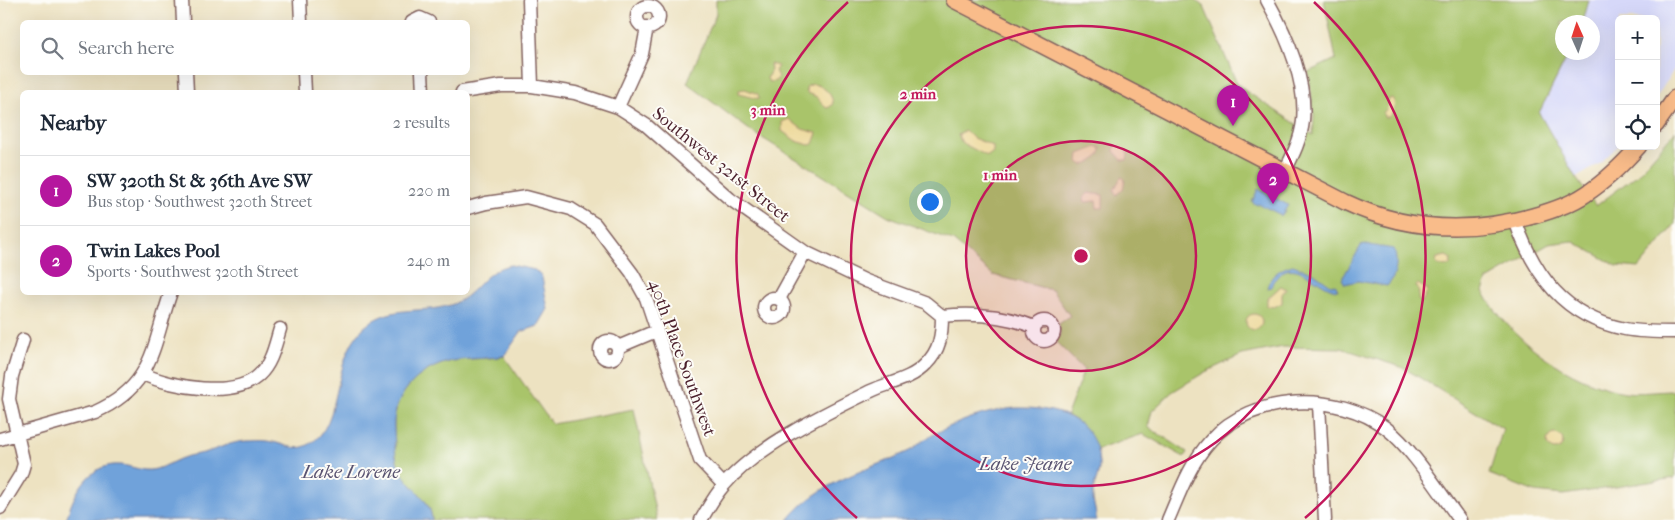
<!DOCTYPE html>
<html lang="en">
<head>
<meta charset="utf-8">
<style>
	:root { --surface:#fff; --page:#f2f2f3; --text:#1f2937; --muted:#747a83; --line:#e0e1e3; --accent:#b5179e }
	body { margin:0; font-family:"IM FELL French Canon",serif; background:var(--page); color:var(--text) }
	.controls { position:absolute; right:15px; top:15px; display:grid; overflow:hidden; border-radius:8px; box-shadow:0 5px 20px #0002 }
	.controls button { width:45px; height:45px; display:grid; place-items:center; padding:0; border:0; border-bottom:1px solid var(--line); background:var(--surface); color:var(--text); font:25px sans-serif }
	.compass { position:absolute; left:1555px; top:15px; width:45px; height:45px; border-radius:50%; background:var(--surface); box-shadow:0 5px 20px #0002; rotate:357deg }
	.you { position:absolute; left:929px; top:201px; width:18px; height:18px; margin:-12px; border:4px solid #fff; border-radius:50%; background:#1a73e8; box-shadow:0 0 0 8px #1a73e833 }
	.badge { display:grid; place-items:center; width:32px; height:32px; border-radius:50%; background:var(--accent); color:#fff; font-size:16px; font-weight:700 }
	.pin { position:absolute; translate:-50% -41px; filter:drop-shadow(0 1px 2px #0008) }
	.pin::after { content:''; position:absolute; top:26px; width:18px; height:15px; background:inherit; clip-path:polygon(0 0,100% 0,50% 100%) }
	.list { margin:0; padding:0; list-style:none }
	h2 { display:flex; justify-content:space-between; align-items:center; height:65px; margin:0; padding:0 20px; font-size:21px }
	h2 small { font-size:16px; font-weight:400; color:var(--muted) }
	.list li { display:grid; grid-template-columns:32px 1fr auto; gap:15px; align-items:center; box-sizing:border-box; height:70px; padding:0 20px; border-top:1px solid var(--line) }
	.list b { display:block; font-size:19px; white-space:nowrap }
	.list p { margin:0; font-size:16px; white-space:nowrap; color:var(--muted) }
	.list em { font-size:16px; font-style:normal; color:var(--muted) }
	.icon { flex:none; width:28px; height:28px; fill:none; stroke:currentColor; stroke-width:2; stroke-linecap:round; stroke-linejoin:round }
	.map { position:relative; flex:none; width:1675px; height:520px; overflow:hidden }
	.search { position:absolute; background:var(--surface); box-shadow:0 5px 20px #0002; left:20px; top:20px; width:450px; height:55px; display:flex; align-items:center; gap:12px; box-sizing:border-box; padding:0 18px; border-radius:8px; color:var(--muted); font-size:19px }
	.panel { position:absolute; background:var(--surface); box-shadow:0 5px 20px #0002; left:20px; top:90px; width:450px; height:205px; border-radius:8px }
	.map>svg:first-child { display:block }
	.built { fill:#d6d8f9 }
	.green { fill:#a9c46b; stroke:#7a724b }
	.sand { fill:#eeda9e; stroke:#9c7c64 }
	.water { fill:#6fa2da; stroke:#5c6082 }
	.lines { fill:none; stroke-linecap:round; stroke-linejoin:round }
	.minor-casing { stroke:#836360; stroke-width:15 }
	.major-casing { stroke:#836360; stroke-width:18 }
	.minor { stroke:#fff; stroke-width:12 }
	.major { stroke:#f9bc8a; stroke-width:15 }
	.ring { fill:none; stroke:#c2185b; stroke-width:2.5 }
	.labels { text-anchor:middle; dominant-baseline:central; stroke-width:4; stroke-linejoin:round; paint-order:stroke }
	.street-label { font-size:18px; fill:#4a1f2b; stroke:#fdfcf7 }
	.water-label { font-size:19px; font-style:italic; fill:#595371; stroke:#fdfcf7 }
	.centre { fill:#c2185b; stroke:#fdfcf7; stroke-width:2.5 }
	.ring-label { font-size:15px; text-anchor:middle; font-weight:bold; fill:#c2185b; stroke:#fdfcf7; stroke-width:4; stroke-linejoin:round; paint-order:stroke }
</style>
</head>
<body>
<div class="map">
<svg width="1675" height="520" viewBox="0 0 1675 520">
	<rect width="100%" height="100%" fill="#fdfcf7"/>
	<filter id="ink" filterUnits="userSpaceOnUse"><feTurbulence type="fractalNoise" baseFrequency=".02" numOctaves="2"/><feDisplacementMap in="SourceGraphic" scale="10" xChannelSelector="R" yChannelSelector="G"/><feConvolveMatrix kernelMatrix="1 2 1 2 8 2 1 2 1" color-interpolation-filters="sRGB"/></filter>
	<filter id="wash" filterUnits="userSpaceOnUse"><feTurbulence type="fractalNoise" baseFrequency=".0096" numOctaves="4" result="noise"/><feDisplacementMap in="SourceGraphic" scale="20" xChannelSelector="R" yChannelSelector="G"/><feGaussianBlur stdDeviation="1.12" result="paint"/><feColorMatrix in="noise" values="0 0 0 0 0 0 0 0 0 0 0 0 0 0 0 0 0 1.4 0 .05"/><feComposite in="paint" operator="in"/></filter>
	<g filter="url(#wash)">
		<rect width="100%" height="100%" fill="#ede2c1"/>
		<path class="built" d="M 1589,0 L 1675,0 L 1675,68 L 1656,98 L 1656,19 L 1619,19 L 1619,145 L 1599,164 L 1576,178 L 1539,113 L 1569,53 L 1592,52 L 1592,22 L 1583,22 Z"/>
		<path class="green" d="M 716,0 L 1195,0 L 1204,7 L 1238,86 L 1313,135 L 1314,115 L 1308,72 L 1336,59 L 1324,0 L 1589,0 L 1583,22 L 1562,22 L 1562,52 L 1569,53 L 1539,113 L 1576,178 L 1596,206 L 1638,174 L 1675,131 L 1675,224 L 1639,268 L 1617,266 L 1572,241 L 1549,244 L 1487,280 L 1483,291 C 1508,338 1572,384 1625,392 C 1641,394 1659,391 1675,391 L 1675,478 L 1563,495 L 1535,492 L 1489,474 L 1503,429 L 1404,368 L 1341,348 L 1283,347 L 1242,355 L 1205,372 L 1172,392 L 1152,411 L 1148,427 L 1187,452 L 1184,457 L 1143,434 L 1096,450 C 1090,434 1083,423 1067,415 L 1084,370 L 1056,342 L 1060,334 L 1059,324 L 1070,316 L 1052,290 L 993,275 L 953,241 L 888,216 L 751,131 L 687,83 L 716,14 Z
			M 504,356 L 552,424 L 634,409 L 657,520 L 432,520 C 431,498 409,488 400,469 C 394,457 395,441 394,428 C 392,392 424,364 459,360 C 474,358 489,359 504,356 Z"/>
		<path class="sand" d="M 770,64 L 778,66 L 775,71 L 778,77 L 776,81 L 769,82 L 767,78 L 771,70 Z
			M 813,84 C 822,85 832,93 833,103 L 830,107 L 826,108 L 817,97 L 807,93 L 806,87 Z
			M 745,89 L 758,94 L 759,99 L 738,94 L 739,90 Z
			M 1392,98 C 1397,104 1394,111 1389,117 L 1384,117 L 1383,113 L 1387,108 L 1389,99 Z
			M 789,119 L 802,129 L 817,133 L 813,144 L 809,145 L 796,141 L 782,131 L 782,122 Z
			M 965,130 L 973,138 L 993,146 L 993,152 L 988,156 L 985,155 L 962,143 L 958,135 Z
			M 1115,146 C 1122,145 1126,149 1128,155 L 1127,160 L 1122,160 L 1114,151 Z
			M 1097,147 L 1101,148 C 1101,159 1092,161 1083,165 L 1078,162 L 1079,154 Z
			M 1121,177 L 1125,179 L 1123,189 L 1116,195 L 1114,190 Z
			M 1088,193 L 1103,195 L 1103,208 L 1097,208 L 1096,201 L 1085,202 L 1084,198 Z
			M 1446,256 L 1451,259 L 1450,265 L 1445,267 L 1436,264 L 1437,258 Z
			M 1418,284 L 1428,290 L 1422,302 L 1418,300 L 1419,293 L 1416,286 Z
			M 1281,286 L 1286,289 L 1282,294 L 1282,303 L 1274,307 L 1267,306 L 1267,299 Z
			M1246 322a8 8 0 1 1 16 0a8 8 0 1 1-16 0Z
			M1547 442a8 8 0 1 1 16 0a8 8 0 1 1-16 0Z"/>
		<path class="water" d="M 1258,189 L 1288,205 L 1281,217 L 1279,214 L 1259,204 L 1257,205 L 1252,202 Z
			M 1362,244 L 1394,249 C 1398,261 1397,277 1387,286 L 1358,281 L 1345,284 L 1342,279 Z
			M 511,265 L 535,270 L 542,277 L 548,309 L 538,326 L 521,332 L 504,356 C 489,359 474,358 459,360 C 424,364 392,392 394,428 C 395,441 394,457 400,469 C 409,488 431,498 432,520 L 66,520 C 74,492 91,458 127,466 C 137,468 145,472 156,469 C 167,466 177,459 188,456 C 195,454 203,454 210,451 C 222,447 232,442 246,441 C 253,441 261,440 268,441 C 283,443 294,452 308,445 C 347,425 327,351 372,321 C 398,305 426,314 453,304 C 476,295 484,269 511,265 Z
			M 1293,265 L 1314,273 L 1331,285 L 1335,284 L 1338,290 C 1320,290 1295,254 1277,277 C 1274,281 1272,281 1272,287 L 1267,288 C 1270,275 1281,268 1293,265 Z
			M 1015,408 C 1054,407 1096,416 1099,463 C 1100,475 1094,483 1093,493 C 1092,503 1097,511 1096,520 L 788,520 C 819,481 864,472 907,452 C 915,449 921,441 929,437 C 956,422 985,411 1015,408 Z"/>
	</g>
	<g filter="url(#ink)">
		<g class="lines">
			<g class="minor-casing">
				<path id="minor" d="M 182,0 L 183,22
					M 300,0 L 301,22
					M 529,0 L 532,86
					M 1267,0 C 1286,34 1307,80 1303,121 C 1301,139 1293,155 1285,171
					M637 17a11 11 0 1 1 22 0a11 11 0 1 1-22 0Z
					M 412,22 L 420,18 L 429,22
					M 186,72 L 187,92
					M 304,72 L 305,92
					M 422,72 L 423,92
					M 462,92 L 501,86 L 532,86 L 575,93 L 618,107 L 646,125 L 730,199 L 805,252 L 866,281 L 926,303 L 942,316 C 973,313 1005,315 1034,327
					M 618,107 L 642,54 L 647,27
					M 468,208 L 486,203 L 526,197 L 571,209 L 595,224 L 632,273 L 646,298 L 700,460 L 724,485
					M 1515,220 C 1534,275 1564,317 1625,329 C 1641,332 1659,332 1675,332
					M764 308a10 10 0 1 1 20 0a10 10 0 1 1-20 0Z
					M 779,299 L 805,252
					M1034 331a10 10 0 1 1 20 0a10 10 0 1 1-20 0Z
					M600 350a9 9 0 1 1 18 0a9 9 0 1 1-18 0Z
					M 618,347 L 656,331
					M 143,374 C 171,387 235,399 259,375 C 272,363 275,345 280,329
					M 1319,404 L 1325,520
					M 0,439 L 95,412 C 154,386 152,347 171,292
					M 0,508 L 21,474 L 24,464 L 9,399 L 12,376 L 23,340
					M 701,520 C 708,508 715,495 724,485 C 757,446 826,413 871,391 C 890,382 911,380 926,364 C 940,350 942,335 942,316
					M 1168,520 C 1180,492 1190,463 1211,440 C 1253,393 1337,391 1386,428 C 1413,449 1439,492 1460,520"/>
			</g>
			<g class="major-casing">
				<path id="major" d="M 954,0 L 1345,202 C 1406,231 1468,234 1533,216 C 1551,211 1570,205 1586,194 C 1606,181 1623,164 1639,146
					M 1656,125 L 1675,98"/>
			</g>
			<use href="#minor" class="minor"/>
			<use href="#major" class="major"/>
		</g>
	</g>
	<circle cx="1081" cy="256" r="115" fill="#c2185b" fill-opacity=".12"/>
	<g class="ring">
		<circle cx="1081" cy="256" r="115"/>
		<circle cx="1081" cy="256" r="230"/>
		<path d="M857 518A345 345 0 0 1 848 2M1314 2A345 345 0 0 1 1305 518"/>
	</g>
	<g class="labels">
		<g class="street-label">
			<text transform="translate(721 165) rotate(39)">Southwest 321st Street</text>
			<text transform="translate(682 358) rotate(70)">40th Place Southwest</text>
		</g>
		<g class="water-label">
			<text x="1025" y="464">Lake Jeane</text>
			<text x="351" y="472">Lake Lorene</text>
		</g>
	</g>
	<circle cx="1081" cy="256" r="8" class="centre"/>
	<g class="ring-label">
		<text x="918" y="99">2 min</text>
		<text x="768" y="115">3 min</text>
		<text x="1000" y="180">1 min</text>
	</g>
</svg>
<div class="controls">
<button>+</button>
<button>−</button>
<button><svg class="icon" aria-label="locate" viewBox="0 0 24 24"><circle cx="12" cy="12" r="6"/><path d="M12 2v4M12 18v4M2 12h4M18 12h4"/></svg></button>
</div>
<svg class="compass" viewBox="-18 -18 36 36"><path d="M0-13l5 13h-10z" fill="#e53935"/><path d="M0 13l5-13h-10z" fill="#747a83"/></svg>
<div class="you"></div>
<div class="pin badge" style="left:1233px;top:126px">1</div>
<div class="pin badge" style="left:1273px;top:204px">2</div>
<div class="search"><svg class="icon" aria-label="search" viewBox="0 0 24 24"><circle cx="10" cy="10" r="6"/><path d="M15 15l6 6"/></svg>Search here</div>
<section class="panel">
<h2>Nearby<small>2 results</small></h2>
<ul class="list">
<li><span class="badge">1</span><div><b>SW 320th St &amp; 36th Ave SW</b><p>Bus stop · Southwest 320th Street</p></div><em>220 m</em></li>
<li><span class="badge">2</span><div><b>Twin Lakes Pool</b><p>Sports · Southwest 320th Street</p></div><em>240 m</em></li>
</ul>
</section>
</div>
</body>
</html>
